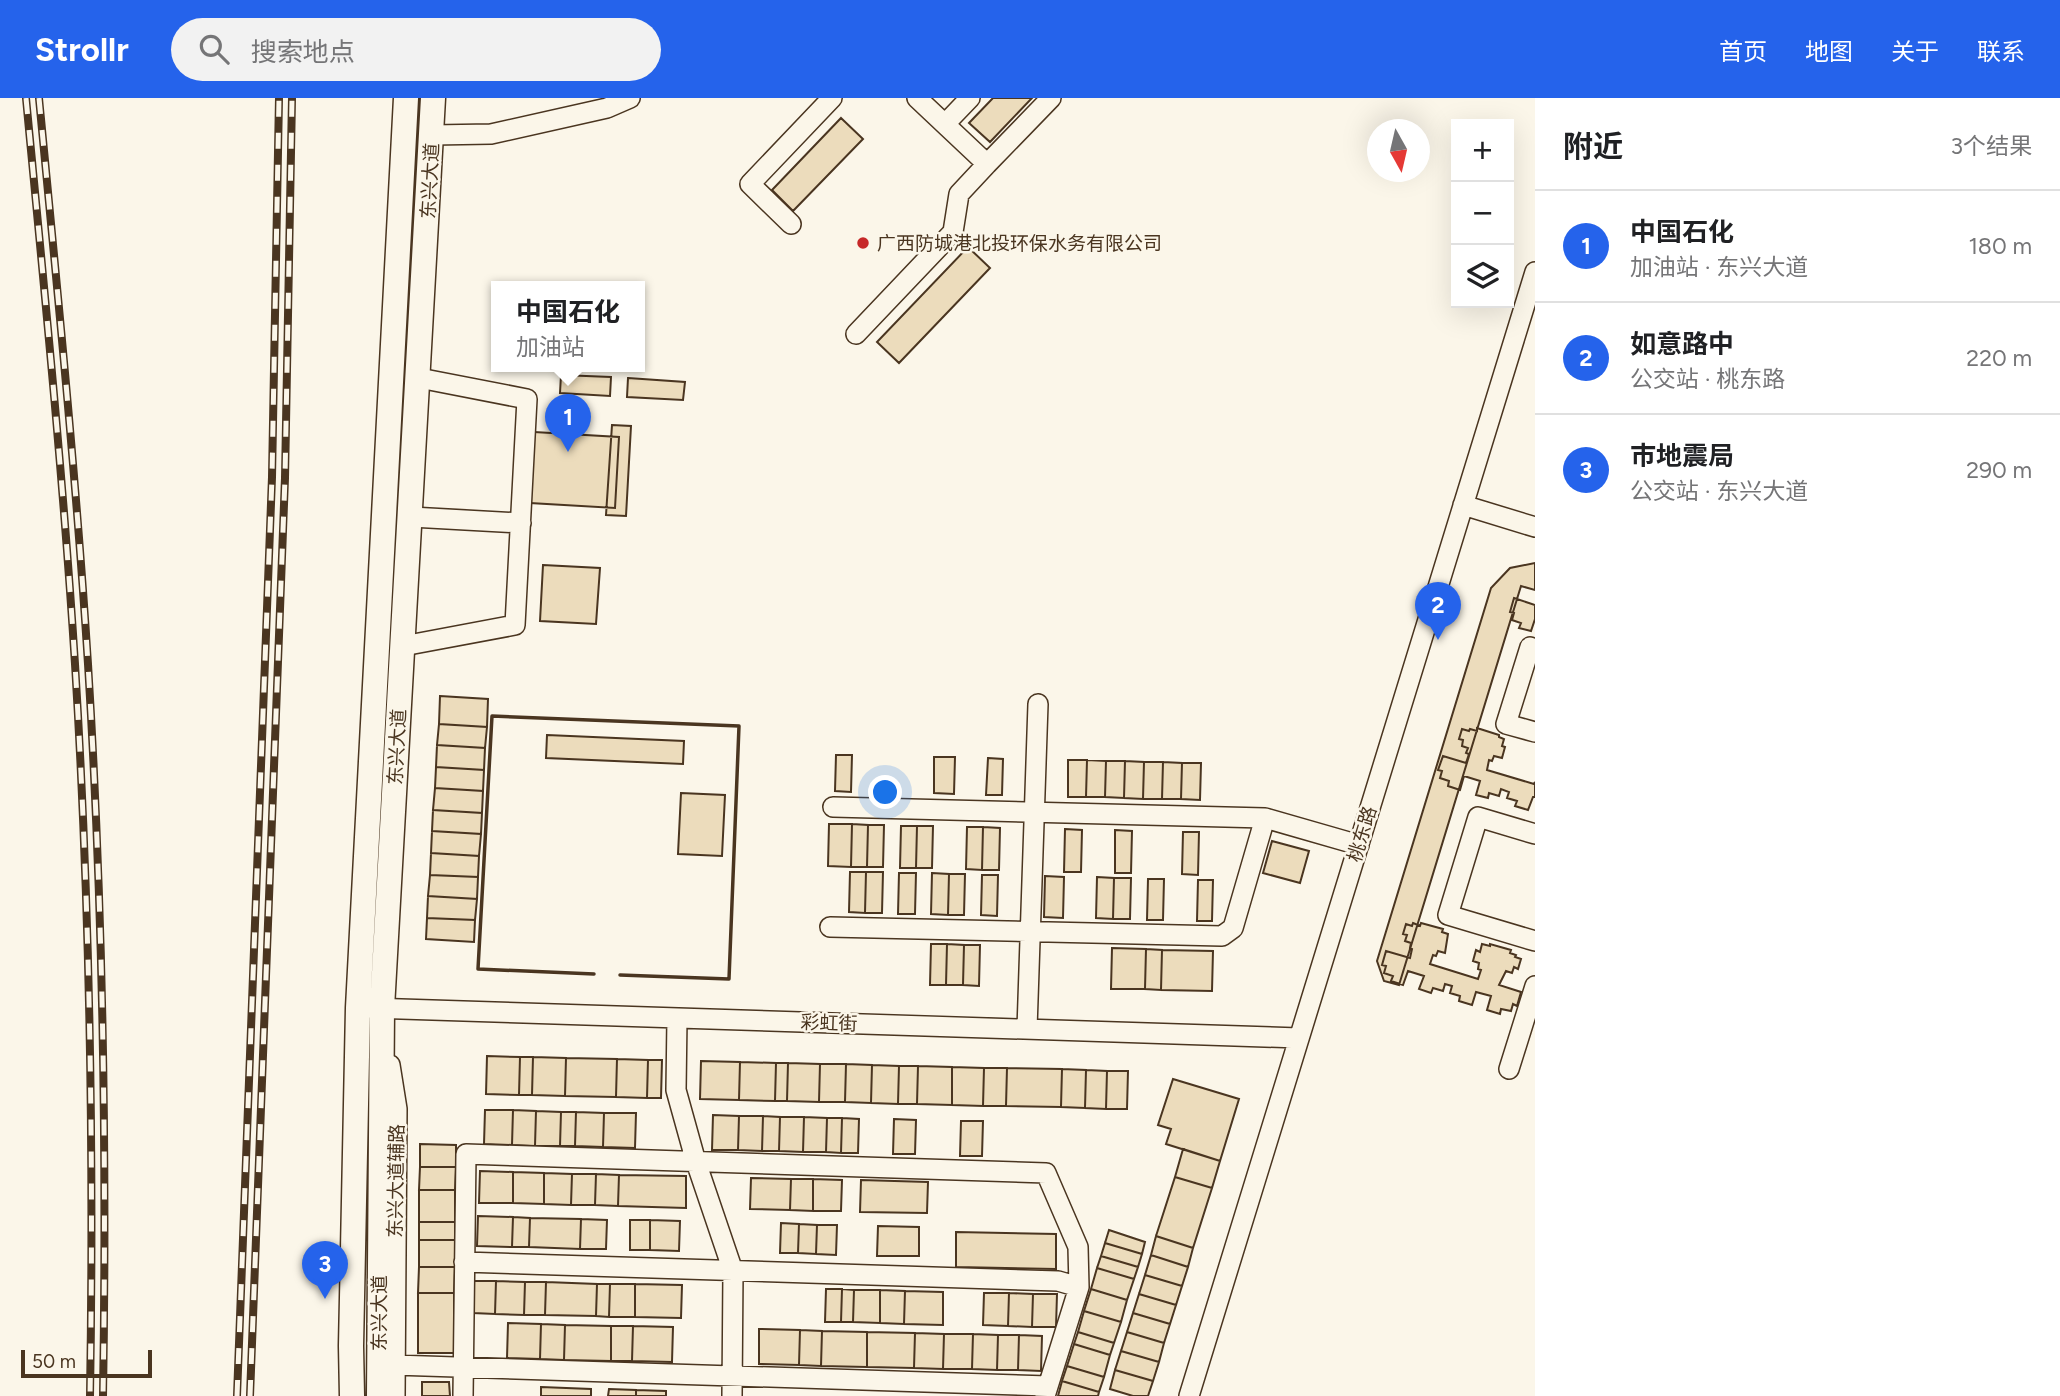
<!DOCTYPE html>
<html lang="zh">
<head>
<meta charset="utf-8">
<style>
	:root { --surface:#fff; --page:#f2f2f2; --text:#202124; --muted:#757577; --line:#e0e0e0; --accent:#2563eb }
	body { margin:0; font-family:Figtree,"Noto Sans SC",sans-serif; background:var(--page); color:var(--text) }
	.controls { position:absolute; right:21px; top:21px; display:grid; overflow:hidden; border-radius:0px; box-shadow:0 7px 28px #0002 }
	.controls button { width:63px; height:63px; display:grid; place-items:center; padding:0; border:0; border-bottom:2px solid var(--line); background:var(--surface); color:var(--text); font:35px sans-serif }
	.compass { position:absolute; left:1367px; top:21px; width:63px; height:63px; border-radius:50%; background:var(--surface); box-shadow:0 7px 28px #0002; rotate:172deg }
	.scale { position:absolute; left:21px; bottom:18px; width:131px; box-sizing:border-box; padding-left:7px; border:4px solid #4a3520; border-top:0; font-size:19px; line-height:24px; white-space:nowrap; color:#4a3520; -webkit-text-stroke:5px #fbf6e9; paint-order:stroke }
	.you { position:absolute; left:886px; top:695px; width:24px; height:24px; margin:-18px; border:5px solid #fff; border-radius:50%; background:#1a73e8; box-shadow:0 0 0 10px #1a73e833 }
	.badge { display:grid; place-items:center; width:46px; height:46px; border-radius:50%; background:var(--accent); color:#fff; font-size:23px; font-weight:700 }
	.pin { position:absolute; translate:-50% -58px; filter:drop-shadow(0 2px 4px #0008) }
	.pin::after { content:''; position:absolute; top:37px; width:24px; height:21px; background:inherit; clip-path:polygon(0 0,100% 0,50% 100%) }
	.popup { position:absolute; left:491px; top:183px; width:154px; height:91px; box-sizing:border-box; display:grid; place-content:center; border-radius:0px; background:var(--surface); filter:drop-shadow(0 2px 5px #0005); font-size:23px; white-space:nowrap; color:var(--muted) }
	.popup b { font-size:26px; color:var(--text) }
	.popup::after { content:''; position:absolute; left:50%; top:100%; margin-left:-14px; border:14px solid transparent; border-top-color:var(--surface) }
	.list { margin:0; padding:0; list-style:none }
	h2 { display:flex; justify-content:space-between; align-items:center; height:91px; margin:0; padding:0 28px; font-size:30px }
	h2 small { font-size:23px; font-weight:400; color:var(--muted) }
	.list li { display:grid; grid-template-columns:46px 1fr auto; gap:21px; align-items:center; box-sizing:border-box; height:112px; padding:0 28px; border-top:2px solid var(--line) }
	.list b { display:block; font-size:26px; white-space:nowrap }
	.list p { margin:0; font-size:23px; white-space:nowrap; color:var(--muted) }
	.list em { font-size:23px; font-style:normal; color:var(--muted) }
	.icon { flex:none; width:38px; height:38px; fill:none; stroke:currentColor; stroke-width:2; stroke-linecap:round; stroke-linejoin:round }
	.map { position:relative; flex:none; width:1535px; height:1298px; overflow:hidden }
	header { display:flex; align-items:center; gap:42px; box-sizing:border-box; height:98px; padding:0 35px; background:var(--accent); color:#fff }
	header strong { font-size:33px }
	nav { display:flex; gap:38px; margin-inline-start:auto; font-size:24px }
	.search { width:490px; height:63px; background:var(--page); display:flex; align-items:center; gap:18px; box-sizing:border-box; padding:0 24px; border-radius:38px; color:var(--muted); font-size:26px }
	main { display:flex }
	aside { flex:1; background:var(--surface) }
	.map>svg:first-child { display:block }
	.building { fill:#ecdcbc; stroke:#4a3520; stroke-width:2 }
	.lines { fill:none; stroke-linecap:round; stroke-linejoin:round }
	.minor-casing { stroke:#4a3520; stroke-width:22 }
	.major-casing { stroke:#4a3520; stroke-width:27 }
	.minor { stroke:#fbf6e9; stroke-width:19 }
	.major { stroke:#fbf6e9; stroke-width:24 }
	.rail-casing { stroke:#4a3520; stroke-width:8 }
	.rail { stroke:#fbf6e9; stroke-width:5; stroke-dasharray:16; stroke-linecap:butt }
	.wall { stroke:#4a3520; stroke-width:3.5 }
	.poi-dot { fill:#c62828; stroke:#fbf6e9; stroke-width:2.5 }
	.labels { text-anchor:middle; dominant-baseline:central; stroke-width:5; stroke-linejoin:round; paint-order:stroke }
	.street-label { font-size:19px; fill:#4a3520; stroke:#fbf6e9 }
	.poi-label { font-size:19px; fill:#4a3520; stroke:#fbf6e9; text-anchor:start }
</style>
</head>
<body>
<header>
<strong>Strollr</strong>
<div class="search"><svg class="icon" aria-label="search" viewBox="0 0 24 24"><circle cx="10" cy="10" r="6"/><path d="M15 15l6 6"/></svg>搜索地点</div>
<nav><a>首页</a><a>地图</a><a>关于</a><a>联系</a></nav>
</header>
<main>
<div class="map">
<svg width="1535" height="1298" viewBox="0 0 1535 1298">
	<rect width="100%" height="100%" fill="#fbf6e9"/>
	<path class="building" d="M 993,0 L 1032,0 L 990,44 L 969,25 Z
		M 841,20 L 863,41 L 793,113 L 772,92 Z
		M 968,149 L 990,170 L 899,265 L 877,244 Z
		M 561,277 L 611,279 L 610,298 L 560,295 Z
		M 628,280 L 685,284 L 683,302 L 627,299 Z
		M 612,327 L 631,328 L 626,418 L 606,417 Z
		M 517,333 L 619,339 L 615,410 L 513,404 Z
		M 1535,465 L 1535,492 L 1521,488 L 1399,887 L 1384,883 L 1377,863 L 1491,490 L 1510,470 Z
		M 543,467 L 600,470 L 596,526 L 540,523 Z
		M 1514,500 L 1535,507 L 1535,521 L 1531,533 L 1519,530 L 1521,525 L 1512,522 L 1514,515 L 1510,514 Z
		M 440,598 L 488,601 L 487,629 L 439,626 Z
		M 439,626 L 487,629 L 485,650 L 437,647 Z
		M 1477,630 L 1499,637 L 1499,639 L 1504,641 L 1502,648 L 1505,649 L 1502,660 L 1494,658 L 1492,663 L 1489,662 L 1487,672 L 1534,686 L 1535,684 L 1535,699 L 1533,699 L 1528,712 L 1515,708 L 1517,703 L 1507,700 L 1509,694 L 1501,691 L 1499,698 L 1489,695 L 1488,700 L 1476,697 L 1480,683 L 1464,678 L 1460,692 L 1448,688 L 1449,683 L 1440,680 L 1442,673 L 1438,672 L 1443,658 L 1466,665 L 1469,656 L 1466,655 L 1468,650 L 1462,648 L 1463,642 L 1459,641 L 1462,631 L 1469,633 L 1470,631 L 1477,633 Z
		M 547,637 L 684,643 L 683,666 L 546,660 Z
		M 437,647 L 485,650 L 484,672 L 436,669 Z
		M 836,657 L 852,657 L 851,694 L 835,693 Z
		M 934,659 L 955,659 L 954,696 L 934,695 Z
		M 988,660 L 1003,661 L 1002,697 L 986,697 Z
		M 1068,662 L 1087,662 L 1086,699 L 1068,699 Z
		M 1087,662 L 1106,663 L 1105,699 L 1086,699 Z
		M 1106,663 L 1125,663 L 1124,700 L 1105,699 Z
		M 1125,663 L 1144,664 L 1143,701 L 1124,700 Z
		M 1144,664 L 1163,664 L 1162,701 L 1143,701 Z
		M 1163,664 L 1182,665 L 1181,701 L 1162,701 Z
		M 1182,665 L 1201,665 L 1200,702 L 1181,701 Z
		M 436,669 L 484,672 L 483,693 L 435,690 Z
		M 435,690 L 483,693 L 482,715 L 433,712 Z
		M 681,695 L 725,697 L 722,758 L 678,756 Z
		M 433,712 L 482,715 L 481,736 L 432,733 Z
		M 829,726 L 852,726 L 851,769 L 828,768 Z
		M 852,726 L 868,727 L 867,769 L 851,769 Z
		M 868,727 L 884,727 L 883,769 L 867,769 Z
		M 901,728 L 917,728 L 916,770 L 900,770 Z
		M 917,728 L 933,728 L 932,770 L 916,770 Z
		M 967,729 L 983,729 L 982,772 L 966,771 Z
		M 983,729 L 1000,730 L 999,772 L 982,772 Z
		M 1065,731 L 1082,732 L 1081,774 L 1064,774 Z
		M 1115,732 L 1132,733 L 1131,775 L 1115,775 Z
		M 432,733 L 481,736 L 479,758 L 431,755 Z
		M 1183,734 L 1199,734 L 1198,777 L 1182,776 Z
		M 1272,743 L 1309,753 L 1300,785 L 1263,775 Z
		M 431,755 L 479,758 L 478,779 L 430,777 Z
		M 850,774 L 866,774 L 865,815 L 849,814 Z
		M 866,774 L 883,774 L 882,815 L 865,815 Z
		M 899,775 L 916,775 L 915,816 L 898,816 Z
		M 932,775 L 949,776 L 948,817 L 931,816 Z
		M 949,776 L 965,776 L 964,817 L 948,817 Z
		M 430,777 L 478,779 L 477,801 L 428,798 Z
		M 982,777 L 998,777 L 997,818 L 981,817 Z
		M 1045,778 L 1064,779 L 1063,820 L 1044,819 Z
		M 1097,779 L 1114,780 L 1113,821 L 1096,820 Z
		M 1114,780 L 1131,780 L 1130,821 L 1113,821 Z
		M 1148,781 L 1164,781 L 1163,822 L 1147,822 Z
		M 1198,782 L 1213,782 L 1212,823 L 1197,823 Z
		M 428,798 L 477,801 L 475,822 L 427,820 Z
		M 427,820 L 475,822 L 474,844 L 426,841 Z
		M 1413,825 L 1420,828 L 1421,825 L 1443,831 L 1442,834 L 1448,836 L 1445,855 L 1438,853 L 1436,858 L 1433,857 L 1430,866 L 1478,881 L 1481,872 L 1478,871 L 1479,865 L 1473,863 L 1476,852 L 1480,854 L 1482,846 L 1490,848 L 1490,846 L 1511,852 L 1510,855 L 1516,857 L 1515,859 L 1521,861 L 1518,871 L 1514,869 L 1512,875 L 1506,873 L 1499,887 L 1521,894 L 1517,908 L 1513,906 L 1511,913 L 1501,911 L 1500,916 L 1487,912 L 1491,898 L 1476,894 L 1472,907 L 1459,903 L 1460,898 L 1450,895 L 1452,888 L 1445,886 L 1443,893 L 1433,890 L 1431,895 L 1419,891 L 1424,878 L 1408,873 L 1403,887 L 1391,883 L 1393,878 L 1384,875 L 1386,868 L 1382,867 L 1386,853 L 1410,860 L 1412,851 L 1410,850 L 1411,845 L 1405,843 L 1407,837 L 1403,836 L 1406,826 L 1412,828 Z
		M 931,846 L 947,846 L 946,887 L 930,887 Z
		M 947,846 L 964,847 L 963,887 L 946,887 Z
		M 964,847 L 980,847 L 979,888 L 963,887 Z
		M 1112,850 L 1146,851 L 1145,891 L 1111,891 Z
		M 1146,851 L 1162,852 L 1161,892 L 1145,891 Z
		M 1162,852 L 1213,853 L 1212,893 L 1161,892 Z
		M 487,958 L 520,959 L 519,997 L 486,996 Z
		M 520,959 L 533,959 L 532,997 L 519,997 Z
		M 533,959 L 566,960 L 565,998 L 532,997 Z
		M 566,960 L 617,961 L 616,999 L 565,998 Z
		M 617,961 L 648,962 L 647,1000 L 616,999 Z
		M 648,962 L 662,962 L 661,1000 L 647,1000 Z
		M 701,963 L 740,964 L 739,1002 L 700,1001 Z
		M 740,964 L 776,965 L 775,1003 L 739,1002 Z
		M 776,965 L 788,965 L 787,1003 L 775,1003 Z
		M 788,965 L 820,966 L 819,1004 L 787,1003 Z
		M 820,966 L 846,966 L 845,1004 L 819,1004 Z
		M 846,966 L 872,967 L 871,1005 L 845,1004 Z
		M 872,967 L 899,968 L 898,1006 L 871,1005 Z
		M 899,968 L 918,968 L 917,1006 L 898,1006 Z
		M 918,968 L 952,969 L 952,1007 L 917,1006 Z
		M 952,969 L 984,970 L 983,1008 L 952,1007 Z
		M 984,970 L 1007,970 L 1006,1008 L 983,1008 Z
		M 1007,970 L 1062,971 L 1061,1009 L 1006,1008 Z
		M 1062,971 L 1086,972 L 1085,1010 L 1061,1009 Z
		M 1086,972 L 1107,973 L 1106,1011 L 1085,1010 Z
		M 1107,973 L 1128,973 L 1127,1011 L 1106,1011 Z
		M 1173,981 L 1239,1001 L 1220,1063 L 1166,1046 L 1171,1031 L 1158,1027 Z
		M 485,1012 L 513,1012 L 512,1047 L 484,1046 Z
		M 513,1012 L 536,1013 L 535,1048 L 512,1047 Z
		M 536,1013 L 561,1014 L 560,1048 L 535,1048 Z
		M 561,1014 L 576,1014 L 575,1048 L 560,1048 Z
		M 576,1014 L 604,1015 L 603,1049 L 575,1048 Z
		M 604,1015 L 636,1015 L 635,1050 L 603,1049 Z
		M 713,1017 L 739,1018 L 738,1052 L 712,1052 Z
		M 739,1018 L 763,1018 L 762,1053 L 738,1052 Z
		M 763,1018 L 780,1019 L 779,1053 L 762,1053 Z
		M 780,1019 L 804,1019 L 803,1054 L 779,1053 Z
		M 804,1019 L 827,1020 L 826,1054 L 803,1054 Z
		M 827,1020 L 842,1020 L 841,1055 L 826,1054 Z
		M 842,1020 L 859,1021 L 858,1055 L 841,1055 Z
		M 894,1021 L 916,1022 L 915,1056 L 893,1056 Z
		M 961,1023 L 983,1023 L 982,1058 L 960,1058 Z
		M 420,1046 L 456,1047 L 456,1069 L 420,1069 Z
		M 1183,1051 L 1220,1063 L 1212,1090 L 1175,1079 Z
		M 420,1069 L 456,1069 L 455,1092 L 419,1092 Z
		M 480,1073 L 513,1074 L 513,1105 L 479,1105 Z
		M 513,1074 L 544,1075 L 544,1106 L 513,1105 Z
		M 544,1075 L 572,1076 L 571,1107 L 544,1106 Z
		M 572,1076 L 596,1076 L 595,1107 L 571,1107 Z
		M 596,1076 L 619,1077 L 618,1108 L 595,1107 Z
		M 619,1077 L 686,1078 L 686,1110 L 618,1108 Z
		M 1175,1079 L 1212,1090 L 1193,1150 L 1156,1138 Z
		M 751,1080 L 791,1081 L 790,1112 L 750,1111 Z
		M 791,1081 L 813,1081 L 813,1113 L 790,1112 Z
		M 813,1081 L 842,1082 L 841,1113 L 813,1113 Z
		M 861,1082 L 928,1084 L 927,1115 L 860,1114 Z
		M 419,1092 L 455,1092 L 455,1124 L 419,1124 Z
		M 478,1118 L 513,1119 L 512,1149 L 477,1148 Z
		M 513,1119 L 530,1120 L 529,1149 L 512,1149 Z
		M 530,1120 L 581,1121 L 580,1151 L 529,1149 Z
		M 581,1121 L 607,1122 L 606,1151 L 580,1151 Z
		M 630,1122 L 650,1122 L 650,1152 L 630,1152 Z
		M 650,1122 L 680,1123 L 679,1153 L 650,1152 Z
		M 419,1124 L 455,1124 L 455,1142 L 419,1142 Z
		M 781,1125 L 799,1126 L 798,1155 L 780,1155 Z
		M 799,1126 L 817,1127 L 816,1156 L 798,1155 Z
		M 817,1127 L 837,1127 L 836,1157 L 816,1156 Z
		M 878,1128 L 919,1129 L 919,1158 L 877,1158 Z
		M 1109,1132 L 1145,1144 L 1142,1156 L 1105,1145 Z
		M 956,1134 L 1056,1136 L 1056,1171 L 956,1169 Z
		M 1156,1138 L 1193,1150 L 1188,1169 L 1151,1157 Z
		M 419,1142 L 455,1142 L 455,1169 L 419,1169 Z
		M 1105,1145 L 1142,1156 L 1138,1169 L 1101,1158 Z
		M 1151,1157 L 1188,1169 L 1182,1188 L 1145,1177 Z
		M 1101,1158 L 1138,1169 L 1134,1181 L 1097,1170 Z
		M 419,1169 L 455,1169 L 454,1195 L 418,1195 Z
		M 1097,1170 L 1134,1181 L 1127,1202 L 1091,1191 Z
		M 1145,1177 L 1182,1188 L 1176,1207 L 1139,1196 Z
		M 474,1183 L 496,1183 L 495,1216 L 473,1215 Z
		M 496,1183 L 525,1184 L 524,1217 L 495,1216 Z
		M 525,1184 L 546,1184 L 545,1217 L 524,1217 Z
		M 546,1184 L 597,1186 L 596,1218 L 545,1217 Z
		M 597,1186 L 610,1186 L 609,1219 L 596,1218 Z
		M 610,1186 L 635,1186 L 635,1219 L 609,1219 Z
		M 635,1186 L 682,1187 L 681,1220 L 635,1219 Z
		M 826,1191 L 842,1191 L 841,1224 L 825,1224 Z
		M 842,1191 L 854,1192 L 853,1224 L 841,1224 Z
		M 1091,1191 L 1127,1202 L 1121,1224 L 1084,1213 Z
		M 854,1192 L 880,1192 L 880,1225 L 853,1224 Z
		M 880,1192 L 905,1193 L 904,1226 L 880,1225 Z
		M 905,1193 L 943,1194 L 943,1227 L 904,1226 Z
		M 418,1195 L 454,1195 L 454,1255 L 418,1255 Z
		M 984,1195 L 1009,1195 L 1008,1228 L 983,1227 Z
		M 1009,1195 L 1033,1196 L 1032,1229 L 1008,1228 Z
		M 1033,1196 L 1057,1196 L 1056,1229 L 1032,1229 Z
		M 1139,1196 L 1176,1207 L 1170,1226 L 1133,1215 Z
		M 1084,1213 L 1121,1224 L 1114,1245 L 1078,1234 Z
		M 1133,1215 L 1170,1226 L 1164,1245 L 1127,1234 Z
		M 508,1225 L 541,1226 L 540,1261 L 507,1260 Z
		M 541,1226 L 565,1227 L 564,1262 L 540,1261 Z
		M 565,1227 L 611,1228 L 611,1263 L 564,1262 Z
		M 611,1228 L 633,1228 L 632,1263 L 611,1263 Z
		M 633,1228 L 673,1229 L 672,1264 L 632,1263 Z
		M 759,1231 L 800,1232 L 799,1267 L 759,1266 Z
		M 800,1232 L 822,1233 L 821,1268 L 799,1267 Z
		M 822,1233 L 867,1234 L 867,1269 L 821,1268 Z
		M 867,1234 L 915,1235 L 914,1270 L 867,1269 Z
		M 1078,1234 L 1114,1245 L 1110,1257 L 1074,1246 Z
		M 1127,1234 L 1164,1245 L 1159,1264 L 1121,1253 Z
		M 915,1235 L 944,1236 L 943,1271 L 914,1270 Z
		M 944,1236 L 973,1236 L 972,1271 L 943,1271 Z
		M 973,1236 L 998,1237 L 997,1272 L 972,1271 Z
		M 998,1237 L 1019,1237 L 1018,1272 L 997,1272 Z
		M 1019,1237 L 1042,1238 L 1041,1273 L 1018,1272 Z
		M 1074,1246 L 1110,1257 L 1104,1279 L 1067,1268 Z
		M 1121,1253 L 1159,1264 L 1153,1283 L 1115,1272 Z
		M 1067,1268 L 1104,1279 L 1099,1294 L 1062,1283 Z
		M 1115,1272 L 1153,1283 L 1148,1298 L 1133,1298 L 1110,1291 Z
		M 1062,1283 L 1099,1294 L 1098,1298 L 1058,1298 Z
		M 422,1284 L 449,1284 L 450,1298 L 422,1298 Z
		M 541,1289 L 591,1291 L 591,1298 L 541,1298 Z
		M 609,1291 L 636,1292 L 636,1298 L 608,1298 Z
		M 636,1292 L 666,1293 L 666,1298 L 636,1298 Z"/>
	<g class="lines">
		<g class="minor-casing">
			<path id="minor" d="M 917,0 L 987,66 L 1051,0
				M 945,26 L 970,0
				M 433,37 L 491,36 L 607,10 L 630,0
				M 791,126 L 750,86 L 832,0
				M 856,236 L 953,134 L 959,96 L 987,66
				M 1463,407 L 1535,429
				M 411,419 L 521,425
				M 403,548 L 515,527 L 527,301 L 419,280
				M 1535,551 L 1530,549 L 1506,626 L 1535,634
				M 833,709 L 1265,720 L 1359,747
				M 1535,736 L 1478,719 L 1448,817 L 1535,843
				M 830,829 L 1222,838 L 1233,830 L 1265,720
				M 370,910 L 1299,940
				M 677,920 L 676,992 L 696,1064 L 733,1173 L 732,1298
				M 1027,931 L 1038,606
				M 390,967 L 397,1011 L 395,1298
				M 1509,971 L 1535,888
				M 464,1164 L 1058,1183 L 1079,1189
				M 394,1267 L 1048,1288
				M 463,1298 L 466,1056 L 1046,1075 L 1078,1149 L 1079,1189 L 1045,1298
				M 1189,1298 L 1535,174"/>
		</g>
		<g class="major-casing">
			<path id="major" d="M 352,1298 L 351,1248 L 358,910 L 406,0
				M 379,1298 L 382,910 L 433,0"/>
		</g>
		<use href="#minor" class="minor"/>
		<use href="#major" class="major"/>
		<g class="rail-casing">
			<path id="rail" d="M 26,0 C 44,189 63,377 75,566 C 90,810 94,1054 90,1298
				M 39,0 C 57,189 76,377 88,566 C 103,810 107,1054 103,1298
				M 237,1298 L 272,379 L 279,0
				M 250,1298 L 285,380 L 292,0"/>
		</g>
		<use href="#rail" class="rail"/>
		<path class="wall" d="M 594,876 L 478,871 L 492,618 L 739,628 L 729,881 L 620,877"/>
	</g>
	<circle class="poi-dot" cx="863" cy="145" r="7"/>
	<g class="labels">
		<g class="street-label">
			<text transform="translate(430 83) rotate(-87)">东兴大道</text>
			<text transform="translate(397 649) rotate(-87)">东兴大道</text>
			<text transform="translate(1362 736) rotate(-73)">桃东路</text>
			<text transform="translate(829 925) rotate(2)">彩虹街</text>
			<text transform="translate(396 1083) rotate(-89)">东兴大道辅路</text>
			<text transform="translate(379 1215) rotate(-90)">东兴大道</text>
		</g>
		<g class="poi-label">
			<text x="877" y="145">广西防城港北投环保水务有限公司</text>
		</g>
	</g>
</svg>
<div class="controls">
<button>+</button>
<button>−</button>
<button><svg class="icon" aria-label="layers" viewBox="0 0 24 24"><path d="M12 4l9 5-9 5-9-5zM3 14l9 5 9-5"/></svg></button>
</div>
<svg class="compass" viewBox="-18 -18 36 36"><path d="M0-13l5 13h-10z" fill="#e53935"/><path d="M0 13l5-13h-10z" fill="#757577"/></svg>
<div class="scale">50 m</div>
<div class="you"></div>
<div class="pin badge" style="left:568px;top:354px">1</div>
<div class="popup"><b>中国石化</b>加油站</div>
<div class="pin badge" style="left:1438px;top:542px">2</div>
<div class="pin badge" style="left:325px;top:1201px">3</div>
</div>
<aside>
<h2>附近<small>3个结果</small></h2>
<ul class="list">
<li><span class="badge">1</span><div><b>中国石化</b><p>加油站 · 东兴大道</p></div><em>180 m</em></li>
<li><span class="badge">2</span><div><b>如意路中</b><p>公交站 · 桃东路</p></div><em>220 m</em></li>
<li><span class="badge">3</span><div><b>巿地震局</b><p>公交站 · 东兴大道</p></div><em>290 m</em></li>
</ul>
</aside>
</main>
</body>
</html>
